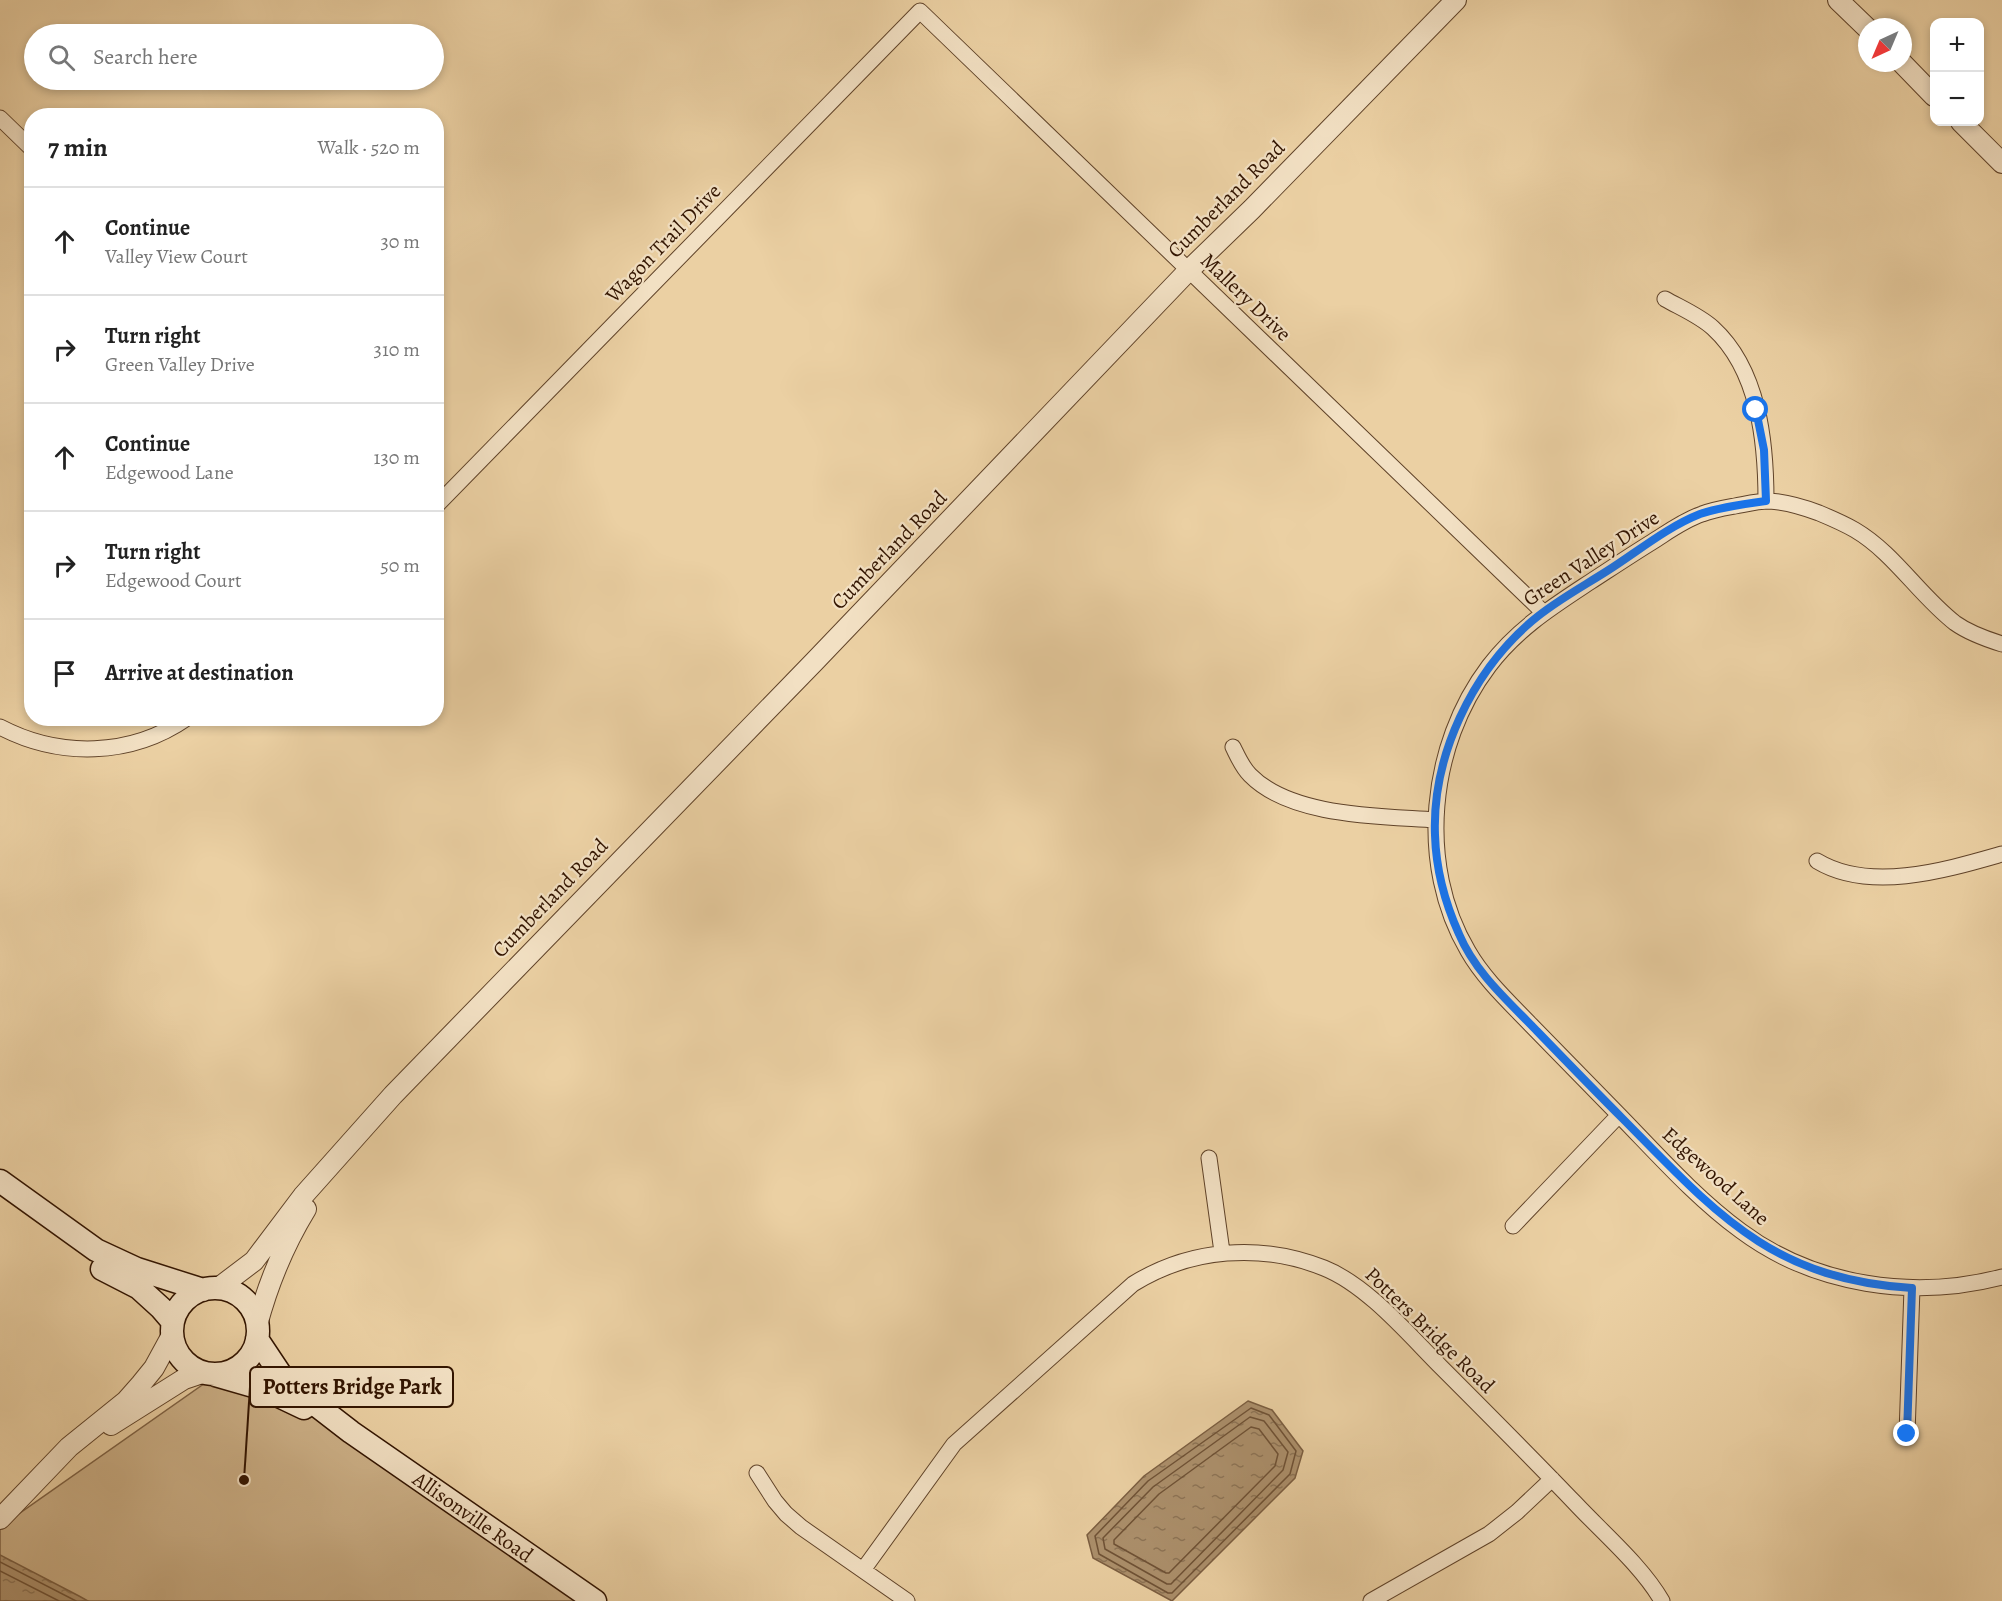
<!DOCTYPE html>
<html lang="en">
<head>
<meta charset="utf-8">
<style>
	:root { --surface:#fff; --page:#f2f2f2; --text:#222; --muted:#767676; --line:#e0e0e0 }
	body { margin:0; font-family:Alegreya,serif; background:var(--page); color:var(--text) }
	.controls { position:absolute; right:18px; top:18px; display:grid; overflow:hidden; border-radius:12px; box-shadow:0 3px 9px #0003 }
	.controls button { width:54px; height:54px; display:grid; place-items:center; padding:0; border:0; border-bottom:2px solid var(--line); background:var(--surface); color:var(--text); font:30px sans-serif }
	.compass { position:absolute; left:1858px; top:18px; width:54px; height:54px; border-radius:50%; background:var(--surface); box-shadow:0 3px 9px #0003; rotate:224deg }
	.stop { position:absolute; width:18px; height:18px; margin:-14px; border:4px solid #1a73e8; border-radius:50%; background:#fff }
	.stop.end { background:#1a73e8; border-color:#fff; box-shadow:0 2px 6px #0008 }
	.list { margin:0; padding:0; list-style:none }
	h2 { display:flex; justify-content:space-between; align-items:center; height:78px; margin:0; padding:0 24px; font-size:26px }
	h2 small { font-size:20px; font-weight:400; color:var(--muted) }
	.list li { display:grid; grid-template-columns:39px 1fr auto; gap:18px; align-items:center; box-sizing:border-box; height:108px; padding:0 24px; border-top:2px solid var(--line) }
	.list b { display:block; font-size:22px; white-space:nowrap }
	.list p { margin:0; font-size:20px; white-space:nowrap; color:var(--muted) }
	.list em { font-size:20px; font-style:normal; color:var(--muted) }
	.icon { flex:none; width:33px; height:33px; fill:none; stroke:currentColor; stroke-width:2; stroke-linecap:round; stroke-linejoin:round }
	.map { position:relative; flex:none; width:2002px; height:1601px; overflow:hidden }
	.search { position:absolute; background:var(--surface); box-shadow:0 3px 9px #0003; left:24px; top:24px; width:420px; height:66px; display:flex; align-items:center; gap:15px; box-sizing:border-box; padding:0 21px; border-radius:33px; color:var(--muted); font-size:22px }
	.panel { position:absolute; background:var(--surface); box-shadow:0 3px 9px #0003; left:24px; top:108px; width:420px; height:618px; border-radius:24px }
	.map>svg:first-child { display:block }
	.park { fill:#ccb087; stroke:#7f6244; stroke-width:1.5 }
	.water { fill:url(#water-ripples); stroke:#7b5e41; stroke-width:1.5 }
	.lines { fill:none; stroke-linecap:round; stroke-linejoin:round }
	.shore { stroke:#6f5236; stroke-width:1.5 }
	.minor-casing { stroke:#604329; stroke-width:17 }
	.tertiary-casing { stroke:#604329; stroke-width:22 }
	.secondary-casing { stroke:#321400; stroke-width:25 }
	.minor { stroke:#f2e0c3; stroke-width:15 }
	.tertiary { stroke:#f2e0c3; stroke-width:20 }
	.secondary { stroke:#f2e0c3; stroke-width:22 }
	.route { stroke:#1a73e8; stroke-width:8 }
	.labels { text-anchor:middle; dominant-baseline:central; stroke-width:4.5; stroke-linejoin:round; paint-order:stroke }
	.street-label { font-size:21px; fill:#321400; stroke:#f2e0c3 }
	.leader { fill:none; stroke:#321400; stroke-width:2 }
	.callout-dot { fill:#321400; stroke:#f2e0c3; stroke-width:2 }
	.callout { fill:#f2e0c3; stroke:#321400; stroke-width:2 }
	.callout-label { font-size:22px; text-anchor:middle; font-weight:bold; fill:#321400 }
</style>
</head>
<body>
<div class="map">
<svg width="2002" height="1601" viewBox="0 0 2002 1601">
	<defs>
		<pattern id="water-ripples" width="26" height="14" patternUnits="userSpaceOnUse" patternTransform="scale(1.5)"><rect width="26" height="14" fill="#ac906c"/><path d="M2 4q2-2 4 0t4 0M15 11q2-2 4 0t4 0" fill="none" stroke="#8d7456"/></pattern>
	</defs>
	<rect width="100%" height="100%" fill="#ebd0a3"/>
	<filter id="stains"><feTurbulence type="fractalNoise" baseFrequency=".00333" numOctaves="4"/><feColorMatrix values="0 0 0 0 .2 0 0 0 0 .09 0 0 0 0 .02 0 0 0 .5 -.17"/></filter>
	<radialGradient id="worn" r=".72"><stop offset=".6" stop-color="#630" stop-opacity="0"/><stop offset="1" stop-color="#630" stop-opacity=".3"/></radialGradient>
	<path class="park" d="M 208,1381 L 285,1381 L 595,1601 L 84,1601 L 0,1556 L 0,1527 Z"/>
	<path class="water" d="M 1248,1401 L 1272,1410 L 1303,1451 L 1295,1478 L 1172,1601 L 1093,1558 L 1087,1535 L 1144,1476 Z
		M 0,1555 L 79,1596 L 88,1601 L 0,1601 Z"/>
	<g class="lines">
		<path class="shore" d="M 1251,1408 L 1269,1415 L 1296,1451 L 1290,1474 L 1172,1593 L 1168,1593 L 1099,1554 L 1095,1536 L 1148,1481 Z
			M 1250,1417 L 1264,1421 L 1288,1452 L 1283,1470 L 1171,1584 L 1167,1584 L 1105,1549 L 1103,1538 L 1153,1487 Z
			M 1251,1427 L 1259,1429 L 1278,1454 L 1275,1466 L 1169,1573 L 1166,1573 L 1114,1544 L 1114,1540 L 1159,1494 Z
			M 0,1562 L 76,1601
			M 0,1571 L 59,1601"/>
		<g class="minor-casing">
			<path id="minor" d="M 0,118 L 32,149
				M 1665,299 C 1681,308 1700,316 1713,328 C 1759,370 1766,442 1766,501
				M 436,506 L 920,11 L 1543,612
				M 0,727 C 59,758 131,757 187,718
				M 1233,747 C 1238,757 1242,767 1250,775 C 1291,817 1380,816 1435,820
				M 1817,861 C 1870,893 1946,870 2002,854
				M 1619,1115 C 1658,1155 1696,1198 1741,1231 C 1815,1286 1914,1300 2002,1277
				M 1209,1158 L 1222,1252
				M 1513,1226 L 1619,1115 C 1590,1085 1560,1055 1531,1025 C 1509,1002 1484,979 1468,951 C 1417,865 1429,745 1489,666 C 1517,629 1552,607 1590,582 C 1610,569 1631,555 1652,542 C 1668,532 1684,520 1702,514 C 1712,510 1724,508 1735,506 C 1746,504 1758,501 1769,501 C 1786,502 1803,507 1819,513 C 1831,518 1843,523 1855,530 C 1894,553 1919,595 1955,623 C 1969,633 1986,639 2002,644
				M 1907,1434 L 1912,1288
				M 757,1473 L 775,1501 L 786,1514 L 801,1527 L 907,1601
				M 863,1570 L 954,1444 L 1133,1284 C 1191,1248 1261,1243 1324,1268 C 1367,1285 1409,1335 1441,1367 C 1486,1412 1531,1457 1575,1503 C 1603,1533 1642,1566 1662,1601
				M 1371,1601 L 1489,1534 L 1517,1512 L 1552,1479"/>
		</g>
		<g class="tertiary-casing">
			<path id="tertiary" d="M 1838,0 L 1867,28
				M 1902,63 L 1934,96
				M 1961,122 L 2002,163
				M 217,1289 L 254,1261 L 303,1196 L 393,1095 L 814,662 L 1188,271 L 1252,209 L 1456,0
				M 257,1325 C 268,1284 284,1245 306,1209
				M 111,1425 L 184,1379 L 202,1373
				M 0,1519 L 69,1447 L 126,1401 L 141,1384 L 154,1368 L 172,1335"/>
		</g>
		<g class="secondary-casing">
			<path id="secondary" d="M 0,1181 L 96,1250 L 137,1269 L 203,1290
				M 102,1269 L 139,1288 L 161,1308 L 173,1322
				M172 1331a43 43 0 1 1 86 0a43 43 0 1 1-86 0Z
				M 257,1339 L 285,1381 L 351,1432 L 595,1601
				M 215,1375 L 264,1389 L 304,1408"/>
		</g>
		<use href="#minor" class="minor"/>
		<use href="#tertiary" class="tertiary"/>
		<use href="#secondary" class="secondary"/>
	</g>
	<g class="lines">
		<path class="route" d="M 1756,410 L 1764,450 L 1766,501 C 1744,504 1721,507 1700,514 C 1667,527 1637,552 1607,571 C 1582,587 1554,602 1532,621 C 1472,672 1432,756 1435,835 C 1436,869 1445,903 1459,934 C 1475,972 1507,1000 1534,1028 C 1564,1059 1593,1089 1623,1119 C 1716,1213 1771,1279 1912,1288 L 1907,1434"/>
	</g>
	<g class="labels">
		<g class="street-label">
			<text transform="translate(1226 199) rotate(-45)">Cumberland Road</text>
			<text transform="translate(663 243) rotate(-46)">Wagon Trail Drive</text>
			<text transform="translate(1246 297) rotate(44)">Mallery Drive</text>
			<text transform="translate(889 550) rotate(-46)">Cumberland Road</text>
			<text transform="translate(1591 558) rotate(-33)">Green Valley Drive</text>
			<text transform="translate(550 898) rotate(-46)">Cumberland Road</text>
			<text transform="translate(1716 1176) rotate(42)">Edgewood Lane</text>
			<text transform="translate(1430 1330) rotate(44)">Potters Bridge Road</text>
			<text transform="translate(473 1517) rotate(35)">Allisonville Road</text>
		</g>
	</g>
	<path class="leader" d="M244 1480L250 1387"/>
	<circle class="callout-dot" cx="244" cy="1480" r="6"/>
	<rect class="callout" x="250" y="1367" width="203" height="40" rx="6"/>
	<g class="callout-label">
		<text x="352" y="1394">Potters Bridge Park</text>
	</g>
	<rect width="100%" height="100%" filter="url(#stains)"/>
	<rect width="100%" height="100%" fill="url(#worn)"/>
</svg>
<div class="controls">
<button>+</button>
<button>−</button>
</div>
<svg class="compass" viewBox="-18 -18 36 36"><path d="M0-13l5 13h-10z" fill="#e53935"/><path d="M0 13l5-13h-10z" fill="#767676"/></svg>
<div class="stop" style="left:1756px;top:410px"></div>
<div class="stop end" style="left:1907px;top:1434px"></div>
<div class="search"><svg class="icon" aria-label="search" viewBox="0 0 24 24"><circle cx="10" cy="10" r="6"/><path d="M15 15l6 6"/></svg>Search here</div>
<section class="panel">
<h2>7 min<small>Walk · 520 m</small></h2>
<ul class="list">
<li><svg class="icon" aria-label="ahead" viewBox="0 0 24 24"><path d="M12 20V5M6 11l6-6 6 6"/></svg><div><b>Continue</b><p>Valley View Court</p></div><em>30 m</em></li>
<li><svg class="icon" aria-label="right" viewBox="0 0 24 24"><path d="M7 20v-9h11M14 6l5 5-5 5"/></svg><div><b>Turn right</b><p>Green Valley Drive</p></div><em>310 m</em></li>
<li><svg class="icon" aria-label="ahead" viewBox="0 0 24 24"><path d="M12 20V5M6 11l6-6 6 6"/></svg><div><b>Continue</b><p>Edgewood Lane</p></div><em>130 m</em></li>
<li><svg class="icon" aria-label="right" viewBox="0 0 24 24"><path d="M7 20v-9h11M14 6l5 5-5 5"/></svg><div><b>Turn right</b><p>Edgewood Court</p></div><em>50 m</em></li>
<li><svg class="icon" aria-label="arrive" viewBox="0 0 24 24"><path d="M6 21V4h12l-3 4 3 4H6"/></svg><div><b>Arrive at destination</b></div></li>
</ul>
</section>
</div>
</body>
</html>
